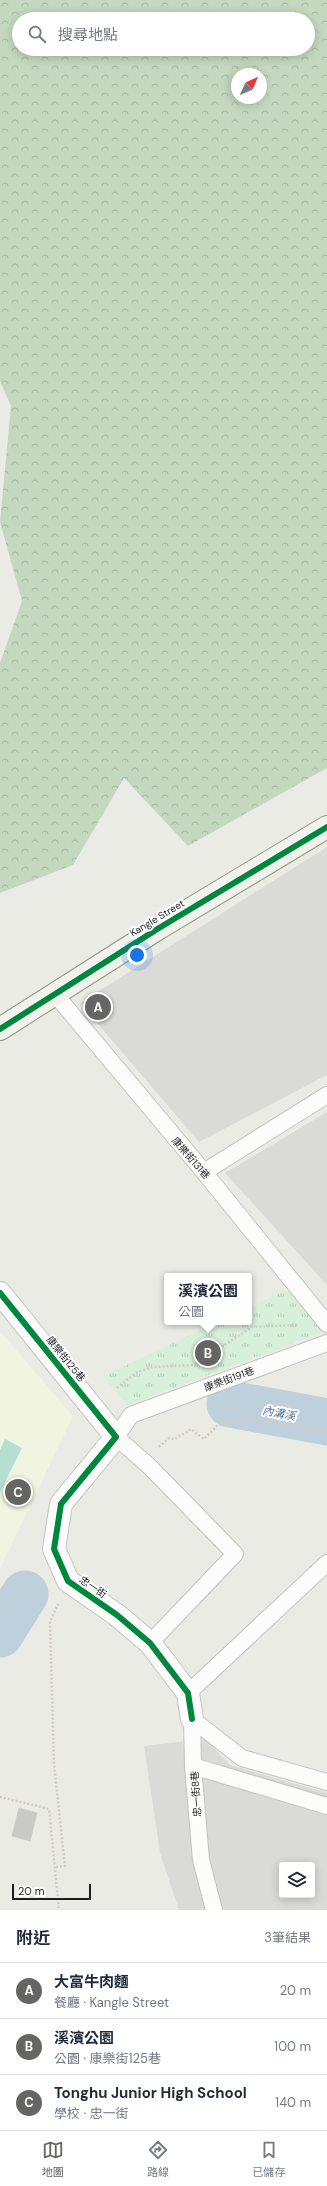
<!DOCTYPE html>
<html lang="zh-TW">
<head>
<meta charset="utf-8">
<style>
	:root { --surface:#fff; --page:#f6f6f7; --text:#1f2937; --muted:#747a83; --line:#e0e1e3; --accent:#656563 }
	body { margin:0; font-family:"DM Sans","Noto Sans TC",sans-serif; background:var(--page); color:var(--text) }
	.controls { position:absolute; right:12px; bottom:12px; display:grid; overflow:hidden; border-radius:4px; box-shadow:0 2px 10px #0003 }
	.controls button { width:36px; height:36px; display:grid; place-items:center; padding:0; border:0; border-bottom:1px solid var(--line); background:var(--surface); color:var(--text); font:20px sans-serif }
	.compass { position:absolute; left:231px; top:68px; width:36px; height:36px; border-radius:50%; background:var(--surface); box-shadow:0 2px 10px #0003; rotate:45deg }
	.scale { position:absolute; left:12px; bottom:10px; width:79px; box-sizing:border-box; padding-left:4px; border:2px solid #1d1d1d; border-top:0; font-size:11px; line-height:14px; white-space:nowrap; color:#1d1d1d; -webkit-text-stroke:3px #fff; paint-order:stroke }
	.you { position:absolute; left:137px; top:955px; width:14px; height:14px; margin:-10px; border:3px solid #fff; border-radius:50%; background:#1a73e8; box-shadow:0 0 0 6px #1a73e833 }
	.badge { display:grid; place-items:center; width:26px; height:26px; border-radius:50%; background:var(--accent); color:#fff; font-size:13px; font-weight:700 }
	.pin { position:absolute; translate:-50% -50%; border:2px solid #fff; box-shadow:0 1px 4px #0006 }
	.popup { position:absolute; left:164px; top:1273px; width:88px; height:52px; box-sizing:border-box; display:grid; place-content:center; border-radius:4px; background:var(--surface); filter:drop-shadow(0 1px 3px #0005); font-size:13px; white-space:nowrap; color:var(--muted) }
	.popup b { font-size:15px; color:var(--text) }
	.popup::after { content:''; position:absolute; left:50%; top:100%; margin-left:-8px; border:8px solid transparent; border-top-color:var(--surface) }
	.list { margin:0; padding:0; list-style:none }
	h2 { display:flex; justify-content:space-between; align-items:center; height:52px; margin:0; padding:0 16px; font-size:17px }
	h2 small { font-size:13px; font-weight:400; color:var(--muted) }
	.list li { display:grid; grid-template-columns:26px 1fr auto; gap:12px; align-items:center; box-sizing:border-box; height:56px; padding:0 16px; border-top:1px solid var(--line) }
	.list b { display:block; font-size:15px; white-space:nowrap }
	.list p { margin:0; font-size:13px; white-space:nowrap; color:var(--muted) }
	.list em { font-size:13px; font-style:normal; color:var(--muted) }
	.icon { flex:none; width:22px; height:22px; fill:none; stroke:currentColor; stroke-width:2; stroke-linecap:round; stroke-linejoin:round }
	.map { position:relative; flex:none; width:327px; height:1910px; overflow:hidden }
	.search { position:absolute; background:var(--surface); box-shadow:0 2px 10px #0003; left:12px; right:12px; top:12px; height:44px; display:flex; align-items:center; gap:10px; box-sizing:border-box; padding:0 14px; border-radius:22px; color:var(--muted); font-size:15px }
	.sheet { height:220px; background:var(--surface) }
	nav { display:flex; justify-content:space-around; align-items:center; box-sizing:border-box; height:56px; border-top:1px solid var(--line); background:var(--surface); font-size:11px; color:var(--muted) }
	nav a { display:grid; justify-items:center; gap:2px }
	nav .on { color:var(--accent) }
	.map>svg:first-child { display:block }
	.residential { fill:#dadad7; fill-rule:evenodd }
	.education { fill:#f2f4e2 }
	.forest { fill:url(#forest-crowns); fill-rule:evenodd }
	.park { fill:url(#park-tufts) }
	.pitch { fill:#b6dfd3 }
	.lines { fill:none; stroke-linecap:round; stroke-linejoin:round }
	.river { stroke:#bdd0dc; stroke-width:47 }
	.building { fill:#c9c9c6; stroke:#cecdc8 }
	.lane-casing { stroke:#c2c2c0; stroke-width:18 }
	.street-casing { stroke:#c2c2c0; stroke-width:24 }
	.secondary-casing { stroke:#8f9480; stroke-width:24 }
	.path { stroke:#d4cbc7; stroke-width:2.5; stroke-dasharray:2 2; stroke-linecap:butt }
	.lane { stroke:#fcfcfb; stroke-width:16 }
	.street { stroke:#fcfcfb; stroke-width:22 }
	.secondary { stroke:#f1f2eb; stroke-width:22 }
	.cycleway-casing { stroke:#fff; stroke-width:8 }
	.cycleway { stroke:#00873e; stroke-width:6 }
	.labels { text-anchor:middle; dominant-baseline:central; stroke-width:4; stroke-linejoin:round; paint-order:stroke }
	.street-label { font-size:10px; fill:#1d1d1d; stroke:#fff }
	.water-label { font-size:11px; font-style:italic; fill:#536fa3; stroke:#fff }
</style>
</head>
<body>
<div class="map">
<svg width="327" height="1910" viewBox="0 0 327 1910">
	<defs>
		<pattern id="forest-crowns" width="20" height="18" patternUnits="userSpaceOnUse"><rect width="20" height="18" fill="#c3d8be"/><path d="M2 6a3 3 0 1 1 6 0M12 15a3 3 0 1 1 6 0" fill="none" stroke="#a7b9a3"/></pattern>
		<pattern id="park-tufts" width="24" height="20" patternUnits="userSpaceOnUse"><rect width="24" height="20" fill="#d6f0da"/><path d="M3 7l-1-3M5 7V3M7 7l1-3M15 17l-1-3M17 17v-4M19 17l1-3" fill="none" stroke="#b7cdbb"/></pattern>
	</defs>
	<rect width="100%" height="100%" fill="#ebebe6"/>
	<path class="residential" d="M 327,847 L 327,1075 L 199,1142 L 80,1003 Z
		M 327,1112 L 327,1285 L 225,1173 Z
		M 205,1739 L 230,1765 L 327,1793 L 327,1910 L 179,1910 L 160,1853 L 144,1746 ZM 282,1865 L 312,1865 L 312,1895 L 282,1895 Z"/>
	<path class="education" d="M 0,1331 L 73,1416 L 0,1569 Z"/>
	<path class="forest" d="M 0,0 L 327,0 L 327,768 L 188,846 L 124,778 L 73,865 L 0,893 L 0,663 L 22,601 L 0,522 L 11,406 L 0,381 ZM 19,19 L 308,19 L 308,49 L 19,49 ZM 237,74 L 261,74 L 261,98 L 237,98 Z"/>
	<path class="park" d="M 293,1287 L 326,1331 L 127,1405 L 103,1376 L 218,1322 L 249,1322 L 249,1308 Z"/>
	<path class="pitch" d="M 5,1439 L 22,1448 L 0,1492 L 0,1450 Z"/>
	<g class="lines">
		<path class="river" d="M 230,1404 L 327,1422
			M 0,1634 L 25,1594"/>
	</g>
	<path class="building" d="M 19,1808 L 37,1813 L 30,1841 L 12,1836 Z"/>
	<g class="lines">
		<g class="lane-casing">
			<path id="lane" d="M 54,993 L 204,1172 L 327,1324
				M 204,1172 L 327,1095
				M 150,1643 L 235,1554 L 149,1466 L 116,1437 L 131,1415 L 327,1343
				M 188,1693 L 327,1563
				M 192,1719 L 242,1758 L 327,1782
				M 192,1719 L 193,1766
				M 214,1910 L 201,1860 L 193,1766 L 327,1806"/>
		</g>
		<g class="street-casing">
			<path id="street" d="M 0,1293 L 116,1437 L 61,1504 L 54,1549 L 68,1581 L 117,1615 L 150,1643 L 188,1693 L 192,1719"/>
		</g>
		<g class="secondary-casing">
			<path id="secondary" d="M 0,1029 L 159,928 L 327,827"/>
		</g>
		<path class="path" d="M 117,1388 L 137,1372 L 153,1367 L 194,1365 L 252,1327 L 298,1325
			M 159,1447 L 169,1438 L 175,1439 L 191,1429 L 204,1439 L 218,1425 L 249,1419 L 327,1431
			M 0,1797 L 49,1809 L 59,1910
			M 56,1867 L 65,1866 L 54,1765 L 50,1622 L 58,1604"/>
		<use href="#lane" class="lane"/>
		<use href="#street" class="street"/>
		<use href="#secondary" class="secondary"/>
		<g class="cycleway-casing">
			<path id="cycleway" d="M 0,1029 L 159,928 L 327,827
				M 0,1293 L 116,1437 L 61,1504 L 54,1549 L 68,1581 L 117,1615 L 150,1643 L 188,1693 L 192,1719"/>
		</g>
		<use href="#cycleway" class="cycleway"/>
	</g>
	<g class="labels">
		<g class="street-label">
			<text transform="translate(157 918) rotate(-31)">Kangle Street</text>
			<text transform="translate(191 1158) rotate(49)">康樂街131巷</text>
			<text transform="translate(66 1359) rotate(51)">康樂街125巷</text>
			<text transform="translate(229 1379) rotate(-20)">康樂街191巷</text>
			<text transform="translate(93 1587) rotate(34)">忠一街</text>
			<text transform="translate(196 1794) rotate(-94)">忠一街8巷</text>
		</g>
		<g class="water-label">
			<text transform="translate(279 1413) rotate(11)">內溝溪</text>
		</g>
	</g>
</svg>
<div class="controls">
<button><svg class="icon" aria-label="layers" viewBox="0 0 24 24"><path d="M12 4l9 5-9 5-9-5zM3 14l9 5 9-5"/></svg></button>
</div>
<svg class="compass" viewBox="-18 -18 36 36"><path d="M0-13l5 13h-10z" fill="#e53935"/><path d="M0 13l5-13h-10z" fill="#747a83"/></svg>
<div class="scale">20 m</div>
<div class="you"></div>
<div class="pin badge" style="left:98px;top:1007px">A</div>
<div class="pin badge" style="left:208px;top:1353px">B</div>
<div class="popup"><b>溪濱公園</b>公園</div>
<div class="pin badge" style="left:18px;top:1492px">C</div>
<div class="search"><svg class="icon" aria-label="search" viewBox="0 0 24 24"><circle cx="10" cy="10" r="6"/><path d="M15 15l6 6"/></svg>搜尋地點</div>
</div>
<section class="sheet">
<h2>附近<small>3筆結果</small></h2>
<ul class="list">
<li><span class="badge">A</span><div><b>大富牛肉麵</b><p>餐廳 · Kangle Street</p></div><em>20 m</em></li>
<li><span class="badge">B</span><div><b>溪濱公園</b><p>公園 · 康樂街125巷</p></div><em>100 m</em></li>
<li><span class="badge">C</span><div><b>Tonghu Junior High School</b><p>學校 · 忠一街</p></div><em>140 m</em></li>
</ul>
</section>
<nav>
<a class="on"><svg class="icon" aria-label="map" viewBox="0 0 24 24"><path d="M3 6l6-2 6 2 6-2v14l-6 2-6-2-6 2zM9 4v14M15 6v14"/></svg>地圖</a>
<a><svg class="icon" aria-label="directions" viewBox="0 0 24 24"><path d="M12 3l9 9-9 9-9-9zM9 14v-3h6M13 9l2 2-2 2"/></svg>路線</a>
<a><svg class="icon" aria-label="saved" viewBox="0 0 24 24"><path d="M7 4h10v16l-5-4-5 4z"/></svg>已儲存</a>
</nav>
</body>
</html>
